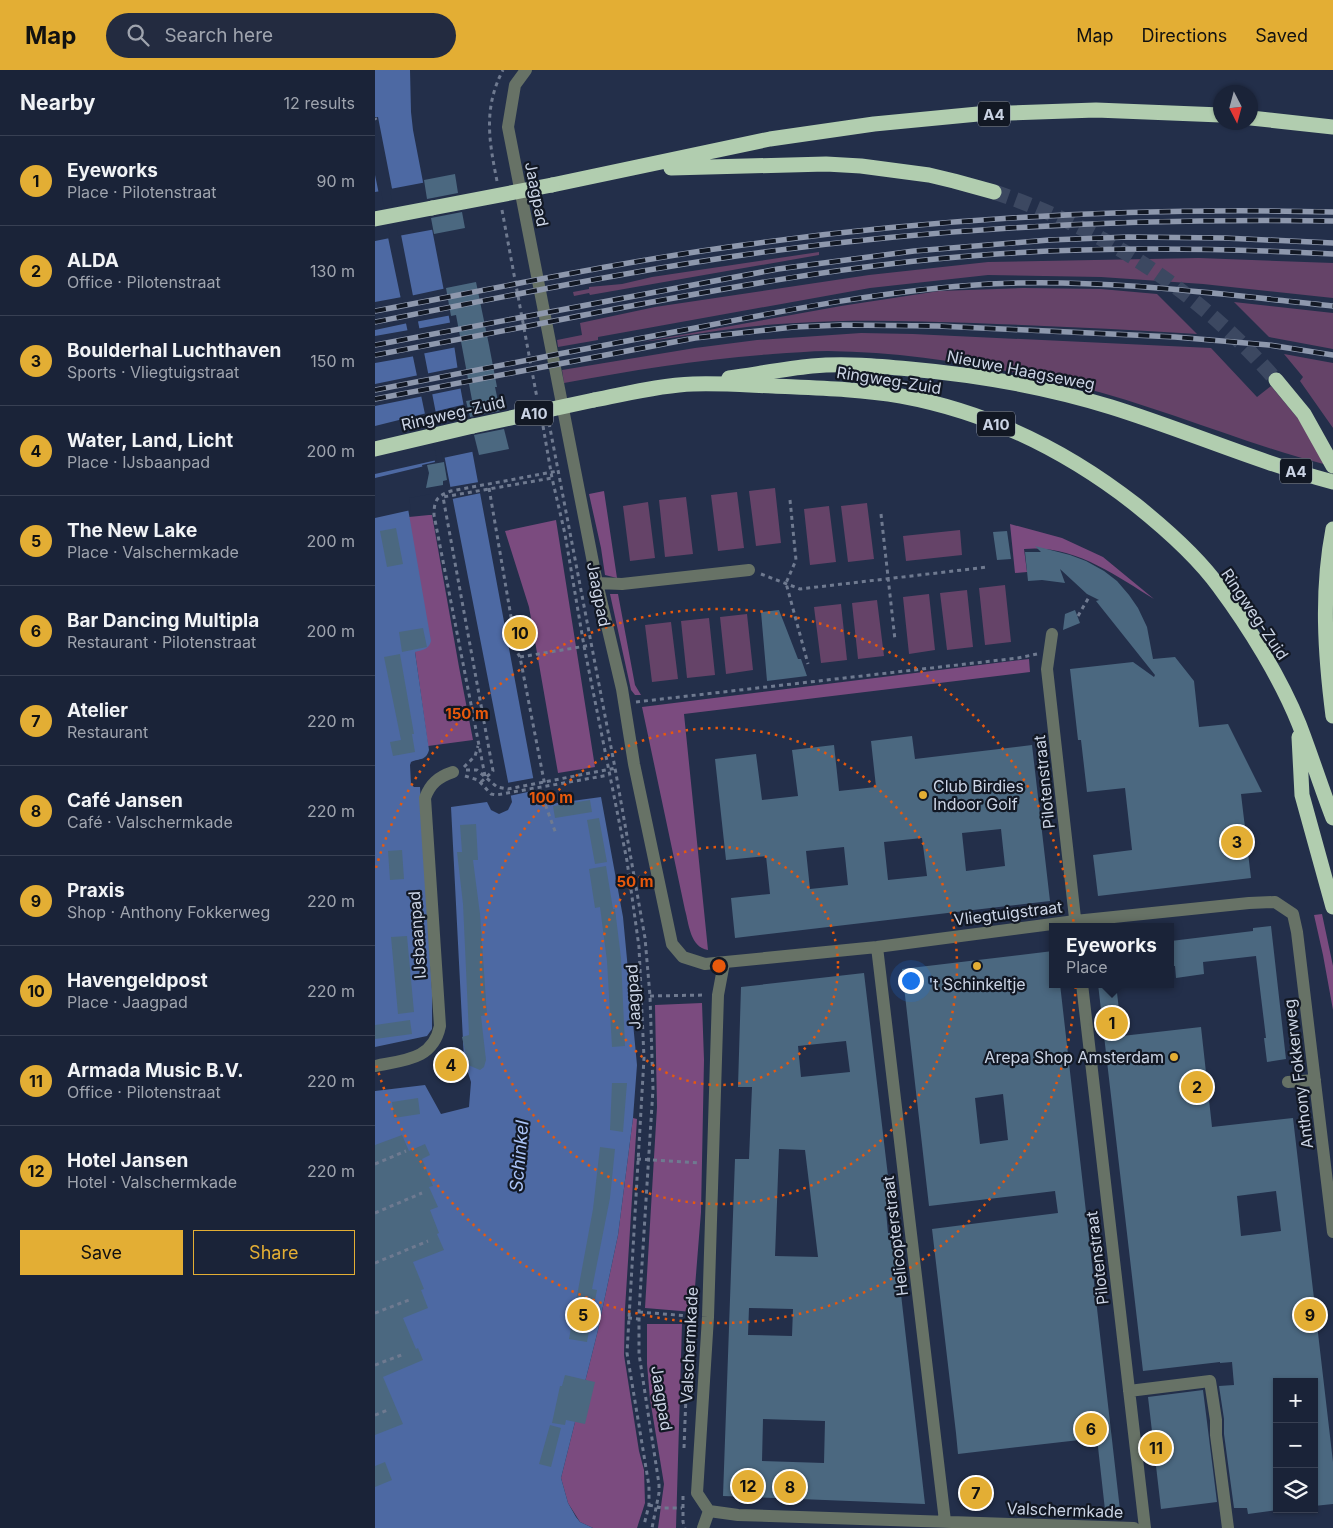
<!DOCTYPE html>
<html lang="en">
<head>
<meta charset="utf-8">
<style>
	:root { --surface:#1a2338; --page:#232b40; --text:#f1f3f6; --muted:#9fa4ae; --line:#384053; --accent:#e3ae34 }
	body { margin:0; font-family:Inter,sans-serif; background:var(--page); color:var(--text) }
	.controls { position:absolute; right:15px; bottom:15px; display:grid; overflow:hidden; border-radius:0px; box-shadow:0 1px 4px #0004 }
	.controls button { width:45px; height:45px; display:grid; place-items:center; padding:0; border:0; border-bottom:1px solid var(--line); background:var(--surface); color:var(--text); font:25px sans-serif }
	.compass { position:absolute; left:838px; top:15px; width:45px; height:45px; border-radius:50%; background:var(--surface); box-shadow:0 1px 4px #0004; rotate:174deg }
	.you { position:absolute; left:535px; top:910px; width:18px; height:18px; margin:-12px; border:4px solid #fff; border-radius:50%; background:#1a73e8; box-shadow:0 0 0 8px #1a73e833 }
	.badge { display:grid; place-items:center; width:32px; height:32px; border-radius:50%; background:var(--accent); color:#111; font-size:16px; font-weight:700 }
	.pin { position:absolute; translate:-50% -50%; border:2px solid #fff; box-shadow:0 1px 5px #0006 }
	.popup { position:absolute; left:674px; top:853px; width:125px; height:65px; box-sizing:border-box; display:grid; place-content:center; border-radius:0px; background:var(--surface); filter:drop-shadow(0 1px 4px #0005); font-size:16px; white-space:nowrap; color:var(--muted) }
	.popup b { font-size:19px; color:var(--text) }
	.popup::after { content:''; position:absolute; left:50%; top:100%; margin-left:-10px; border:10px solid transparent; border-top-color:var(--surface) }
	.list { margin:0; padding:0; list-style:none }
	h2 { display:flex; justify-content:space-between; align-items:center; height:65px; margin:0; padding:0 20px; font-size:21px }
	h2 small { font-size:16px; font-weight:400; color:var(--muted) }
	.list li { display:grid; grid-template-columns:32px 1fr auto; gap:15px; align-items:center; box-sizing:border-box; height:90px; padding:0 20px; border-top:1px solid var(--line) }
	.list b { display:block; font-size:19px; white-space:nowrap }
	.list p { margin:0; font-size:16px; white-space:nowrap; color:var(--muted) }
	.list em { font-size:16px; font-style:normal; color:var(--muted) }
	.actions { display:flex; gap:10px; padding:15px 20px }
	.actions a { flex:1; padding:11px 0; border:1px solid var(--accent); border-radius:0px; text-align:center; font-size:18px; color:var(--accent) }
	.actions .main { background:var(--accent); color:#111 }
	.icon { flex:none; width:28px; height:28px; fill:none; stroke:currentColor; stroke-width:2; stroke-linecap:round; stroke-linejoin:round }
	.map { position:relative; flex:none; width:958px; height:1458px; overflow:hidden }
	header { display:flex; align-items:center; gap:30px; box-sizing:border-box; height:70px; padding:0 25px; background:var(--accent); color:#111 }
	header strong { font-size:24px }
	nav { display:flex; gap:28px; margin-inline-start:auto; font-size:18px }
	.search { width:350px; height:45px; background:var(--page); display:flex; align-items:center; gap:12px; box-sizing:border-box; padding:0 18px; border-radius:28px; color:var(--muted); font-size:19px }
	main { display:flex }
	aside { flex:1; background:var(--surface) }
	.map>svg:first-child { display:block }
	.green { fill:#654368 }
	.forest { fill:#7b4b7f }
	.water { fill:#4d69a3 }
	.pier { fill:#232f4a }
	.building { fill:#4b6880; fill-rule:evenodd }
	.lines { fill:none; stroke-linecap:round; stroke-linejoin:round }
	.highway-tunnel { stroke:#3c4861; stroke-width:15; stroke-dasharray:15 8; stroke-linecap:butt }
	.path { stroke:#6f7a90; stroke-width:3; stroke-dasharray:4 4; stroke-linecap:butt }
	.minor { stroke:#677266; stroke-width:12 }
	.highway { stroke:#b1cdaf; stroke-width:15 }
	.rail-casing { stroke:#8e98ad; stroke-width:5.5 }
	.rail { stroke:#121824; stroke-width:4; stroke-dasharray:11; stroke-linecap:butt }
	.highway-bridge { stroke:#b1cdaf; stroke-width:15 }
	.ring { fill:none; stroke:#e8590c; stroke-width:2.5; stroke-dasharray:2.5 5 }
	.poi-dot { fill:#e3ae34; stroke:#121824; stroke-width:2 }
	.labels { text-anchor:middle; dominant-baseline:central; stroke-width:4.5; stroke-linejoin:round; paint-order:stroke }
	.shield { fill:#121824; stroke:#949cab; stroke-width:1 }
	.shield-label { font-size:15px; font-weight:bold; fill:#cbd4e5 }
	.street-label { font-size:16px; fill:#cbd4e5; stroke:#121824 }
	.poi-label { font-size:16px; fill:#cbd4e5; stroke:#121824; text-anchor:start }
	.water-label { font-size:18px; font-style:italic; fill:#aac3f6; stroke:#121824 }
	.centre { fill:#e8590c; stroke:#121824; stroke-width:2.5 }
	.ring-label { font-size:15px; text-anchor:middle; font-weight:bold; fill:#e8590c; stroke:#121824; stroke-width:4.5; stroke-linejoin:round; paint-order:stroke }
</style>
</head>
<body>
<header>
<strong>Map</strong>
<div class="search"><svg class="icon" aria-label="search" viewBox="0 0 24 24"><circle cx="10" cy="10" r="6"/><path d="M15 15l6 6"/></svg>Search here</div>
<nav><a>Map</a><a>Directions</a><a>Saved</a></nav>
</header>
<main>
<aside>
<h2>Nearby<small>12 results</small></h2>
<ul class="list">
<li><span class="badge">1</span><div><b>Eyeworks</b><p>Place · Pilotenstraat</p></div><em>90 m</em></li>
<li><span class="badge">2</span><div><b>ALDA</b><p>Office · Pilotenstraat</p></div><em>130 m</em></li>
<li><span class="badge">3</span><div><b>Boulderhal Luchthaven</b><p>Sports · Vliegtuigstraat</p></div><em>150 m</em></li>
<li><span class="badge">4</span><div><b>Water, Land, Licht</b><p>Place · IJsbaanpad</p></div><em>200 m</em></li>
<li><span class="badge">5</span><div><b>The New Lake</b><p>Place · Valschermkade</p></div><em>200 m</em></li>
<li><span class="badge">6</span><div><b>Bar Dancing Multipla</b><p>Restaurant · Pilotenstraat</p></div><em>200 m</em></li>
<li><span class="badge">7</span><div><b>Atelier</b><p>Restaurant</p></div><em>220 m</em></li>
<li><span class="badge">8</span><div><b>Café Jansen</b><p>Café · Valschermkade</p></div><em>220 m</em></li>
<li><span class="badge">9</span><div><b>Praxis</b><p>Shop · Anthony Fokkerweg</p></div><em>220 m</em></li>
<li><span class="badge">10</span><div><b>Havengeldpost</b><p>Place · Jaagpad</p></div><em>220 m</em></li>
<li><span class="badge">11</span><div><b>Armada Music B.V.</b><p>Office · Pilotenstraat</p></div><em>220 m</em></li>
<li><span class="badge">12</span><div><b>Hotel Jansen</b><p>Hotel · Valschermkade</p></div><em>220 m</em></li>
</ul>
<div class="actions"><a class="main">Save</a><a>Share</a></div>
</aside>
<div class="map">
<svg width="958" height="1458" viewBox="0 0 958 1458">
	<rect width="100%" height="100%" fill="#232f4a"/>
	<path class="green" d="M 444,182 L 444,185 L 215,225 L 214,223 L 199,226 L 198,222 L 214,219 L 214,217 L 247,214 L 277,207 Z
		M 824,188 L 958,193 L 958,228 L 828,214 L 726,207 L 613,205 L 495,218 L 223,267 L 223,270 L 183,277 L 182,270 L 207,265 L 205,253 L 280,237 L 494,205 L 613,192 Z
		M 648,218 L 726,219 L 782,224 L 822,264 C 747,259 673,256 599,253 C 539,251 480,249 421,253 C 369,255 318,265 267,272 L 466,236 L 564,221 Z
		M 859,232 L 958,243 L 958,279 L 894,267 Z
		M 486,263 L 538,264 L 836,278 L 882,327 L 896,316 L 925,351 L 952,395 C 867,373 786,337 701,316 C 620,297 537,282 453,281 C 435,281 416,283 398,284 C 327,289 258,300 189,313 L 187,300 L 320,278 L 382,270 Z
		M 909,284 L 958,293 L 958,358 L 925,311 L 928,307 Z
		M 400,418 L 406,473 L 381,476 L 374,421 Z
		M 362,422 L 369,478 L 343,481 L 336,425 Z
		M 311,427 L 318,484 L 290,487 L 284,430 Z
		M 273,432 L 280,488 L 255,491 L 248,436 Z
		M 492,433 L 499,489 L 473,492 L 466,436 Z
		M 454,436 L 461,492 L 435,495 L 429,439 Z
		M 585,460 L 587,485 L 531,491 L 528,466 Z
		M 630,515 L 636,572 L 610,575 L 604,518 Z
		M 592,520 L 598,577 L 572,580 L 565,523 Z
		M 554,524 L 560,580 L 534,584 L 528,527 Z
		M 502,530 L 509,586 L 483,589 L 477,533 Z
		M 466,534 L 472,590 L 446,593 L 439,537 Z
		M 372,544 L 378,600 L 351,604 L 345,547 Z
		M 334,548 L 340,605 L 312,608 L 306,551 Z
		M 296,552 L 303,609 L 277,612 L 270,555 Z"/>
	<path class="forest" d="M 229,421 L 242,508 L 230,505 L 226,478 L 214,424 Z
		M 54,445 L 57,445 L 84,597 L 98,670 L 53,676 L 40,582 L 34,447 Z
		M 181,450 L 220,697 L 183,703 L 154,537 L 130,461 Z
		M 635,454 L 687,468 L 728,487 L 779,529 C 740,505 698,474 649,479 L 652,502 L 640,503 Z
		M 235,524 L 243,524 L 260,615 L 266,625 L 260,625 L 256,620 Z
		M 654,589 L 655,602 L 309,644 L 333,880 C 315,877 314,854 310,840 L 267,637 Z
		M 947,844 L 958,896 L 958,940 L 948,885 L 939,845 Z
		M 327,933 L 329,990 L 326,1142 L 318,1242 L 270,1238 L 282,1037 L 280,935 Z
		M 258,1048 L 262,1049 L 250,1239 L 249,1285 L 264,1381 L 269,1400 L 270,1433 L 262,1458 L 218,1458 L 205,1452 L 193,1433 L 186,1408 L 223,1260 L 243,1165 Z
		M 272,1254 L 307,1254 L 301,1458 L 283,1458 L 289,1414 L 275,1329 L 272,1294 Z"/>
	<path class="water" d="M 0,0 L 35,0 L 36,42 L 38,60 L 78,268 L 86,321 L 161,723 L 175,734 L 226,727 L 248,847 L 262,995 L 258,1048 L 243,1165 L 223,1260 L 186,1408 L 193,1433 L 201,1447 L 205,1452 L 218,1458 L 0,1458 L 0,1021 L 50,1015 L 66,1044 L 94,1037 L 96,1012 L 89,990 L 76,737 L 112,732 L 116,740 L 124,744 L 133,740 L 137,732 L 3,47 L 0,47 Z
		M 0,105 L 60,392 L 47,395 L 54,422 L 31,427 L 56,571 C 54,580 46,580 40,582 L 54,680 C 51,691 45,688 36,692 L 35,695 L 36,714 L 39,717 L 45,717 L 57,920 L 57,959 L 52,966 L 0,977 Z"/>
	<path class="pier" d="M 52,112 L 61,159 L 23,166 L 15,119 Z
		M 6,121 L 15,168 L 0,171 L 0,122 Z
		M 72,218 L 77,245 L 40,252 L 35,226 Z
		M 27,227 L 33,253 L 0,260 L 0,232 Z
		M 78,252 L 82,277 L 46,284 L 41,259 Z
		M 34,260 L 40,286 L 0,293 L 0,266 Z
		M 85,297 L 88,318 L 54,325 L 50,304 Z
		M 44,305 L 49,326 L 0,336 L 0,314 Z
		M 91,334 L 101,381 L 68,388 L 58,342 Z
		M 52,343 L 62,390 L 0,404 L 0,356 Z
		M 62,393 L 50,396 L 56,424 L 34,428 L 36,440 L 0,448 L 0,408 Z
		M 104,412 L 106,423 L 77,429 L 75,417 Z
		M 159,708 L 162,720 L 134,726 L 132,713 Z"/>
	<path class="building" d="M 80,104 L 83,123 L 52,129 L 49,110 Z
		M 87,142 L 90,158 L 59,164 L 56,148 Z
		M 101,212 L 114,275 L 122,317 L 120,317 L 125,341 L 95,347 L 91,331 L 97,330 L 81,245 L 76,246 L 71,218 Z
		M 129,359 L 134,379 L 104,385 L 99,365 Z
		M 69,392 L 72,410 L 68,411 L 68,415 L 51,418 L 54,403 L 52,395 Z
		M 21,458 L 28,494 L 12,497 L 5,461 Z
		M 632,461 L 636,489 L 622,490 L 618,462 Z
		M 660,476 L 695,485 L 711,491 L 729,501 L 742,511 L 754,525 L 763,538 L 772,557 L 778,589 L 800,587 L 819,611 L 824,657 L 853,654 L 887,722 L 866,724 L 876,808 L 723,826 L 718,785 L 757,780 L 750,718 L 712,722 L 706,670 L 703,670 L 695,599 L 758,592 L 779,607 L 780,605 L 721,531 L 724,530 L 712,524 L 685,499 L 690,513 L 667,510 L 653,511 L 650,482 L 666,482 Z
		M 404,540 L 423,589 L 426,589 L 432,606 L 392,611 L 386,542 Z
		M 700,540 L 705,553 L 688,560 L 690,544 Z
		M 150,549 L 152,572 L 135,566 Z
		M 48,558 L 52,577 L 27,582 L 24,562 Z
		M 25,584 L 39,664 L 37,664 L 40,682 L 18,686 L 15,672 L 26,670 L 9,587 Z
		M 537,666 L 540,689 L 657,675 L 675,831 L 360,868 L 356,828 L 395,824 L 391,786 L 351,790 L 340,689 L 381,684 L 387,730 L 423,726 L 417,680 L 459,675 L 464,721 L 501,717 L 496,671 ZM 626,759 L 630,796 L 591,801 L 587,763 ZM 547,768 L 552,806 L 513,810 L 509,772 ZM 469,777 L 473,815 L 435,819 L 431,781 Z
		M 215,730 L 217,742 L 180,748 L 178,736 Z
		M 224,748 L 232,792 L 220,794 L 212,750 Z
		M 101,754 L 103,790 L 98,790 L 105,844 L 112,945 L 106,946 L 111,990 L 109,997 L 105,1000 L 93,995 L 87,967 L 94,965 L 88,834 L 82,782 L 87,782 L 85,755 Z
		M 27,780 L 29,809 L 15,810 L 13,781 Z
		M 231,796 L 238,839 L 240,839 L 246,888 L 250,976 L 237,977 L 232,891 L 225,837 L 220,838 L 214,799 Z
		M 896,856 L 911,989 L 892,992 L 889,968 L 891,968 L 881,886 L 828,892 L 829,904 L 801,908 L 800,896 L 796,896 L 796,871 L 878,861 L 878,858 Z
		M 32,866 L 39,942 L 23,944 L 16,867 Z
		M 678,881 L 678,914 L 685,914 L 745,1440 L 730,1440 L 722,1368 L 583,1384 L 581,1363 L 557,1159 L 683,1143 L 680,1121 L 554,1136 L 527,899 ZM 628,1024 L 633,1070 L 605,1074 L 600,1028 Z
		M 489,903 L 517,1140 L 511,1141 L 513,1163 L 519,1163 L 550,1434 L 348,1426 L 360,1089 L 374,1089 L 377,1017 L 363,1017 L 366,917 ZM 471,971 L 475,1002 L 426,1007 L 423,976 ZM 404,1079 L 430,1080 L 443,1187 L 400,1186 ZM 374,1238 L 418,1239 L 417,1266 L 373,1265 ZM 388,1349 L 450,1351 L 449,1393 L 387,1391 Z
		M 723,914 L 741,914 L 747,966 L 826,957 L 837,1057 L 918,1048 L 958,1392 L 958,1434 L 939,1436 L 939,1312 L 902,1312 L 902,1440 L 873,1444 L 872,1438 L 859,1438 L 849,1364 L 849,1349 L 844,1316 L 859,1315 L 857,1292 L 845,1293 L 845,1292 L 768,1301 ZM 901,1121 L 906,1161 L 866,1166 L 862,1126 Z
		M 35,950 L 37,964 L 0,969 L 0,955 Z
		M 237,1013 L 252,1013 L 248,1062 L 235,1060 Z
		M 43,1028 L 45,1044 L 19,1048 L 17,1032 Z
		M 27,1065 L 34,1081 L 50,1074 L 55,1085 L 47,1089 L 58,1116 L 54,1117 L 63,1137 L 55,1140 L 64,1163 L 62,1164 L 69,1180 L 38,1192 L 49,1219 L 46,1220 L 53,1238 L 28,1248 L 41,1279 L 43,1278 L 48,1290 L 8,1307 L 28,1354 L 0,1365 L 0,1075 Z
		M 225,1077 L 240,1079 L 235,1128 L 217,1219 L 222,1220 L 212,1272 L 194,1269 L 218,1139 Z
		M 190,1305 L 220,1312 L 210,1354 L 191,1350 L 190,1355 L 177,1353 L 185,1316 L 187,1316 Z
		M 828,1320 L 842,1432 L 786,1439 L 773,1327 Z
		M 175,1355 L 186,1358 L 176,1397 L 164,1394 Z
		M 10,1392 L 17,1410 L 0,1417 L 0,1396 Z"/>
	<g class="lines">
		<path class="highway-tunnel" d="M 619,122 C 729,158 825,223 901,310"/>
		<path class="path" d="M 0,48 L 1,50
			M 122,111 C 114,71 108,38 128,0
			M 127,140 L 162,328
			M 174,353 L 240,698 L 270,868 L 275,926 L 278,1019 L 264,1242 L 264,1284 L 284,1414 L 284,1423 L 277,1458
			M 168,356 L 177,408 L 190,464 L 209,576 L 252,791 L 264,877 L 269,988 L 252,1283 L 274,1416 L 274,1435 L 269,1455
			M 114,418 L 142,582 L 145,587 L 170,716
			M 415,430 L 421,490 L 411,513 L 433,594
			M 506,444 L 520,570
			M 386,504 L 425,519 L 613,497
			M 703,546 L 714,527
			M 145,587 L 217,575
			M 261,632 L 643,588 L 662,584
			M 89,697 L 100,686 L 103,676
			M 91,700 L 102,700 L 122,717 L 133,719 L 241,698
			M 90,706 L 103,710 L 116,724 L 121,725 L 234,705
			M 110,706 L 59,445 C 59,430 62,426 76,421 L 183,401
			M 106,712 L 118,701 L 68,427 L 177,408
			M 165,720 L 181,764
			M 275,926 L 330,925
			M 262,1089 L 324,1093
			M 0,1094 L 31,1081
			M 0,1143 L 47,1123
			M 0,1193 L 53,1171
			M 264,1242 L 314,1246
			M 0,1243 L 34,1230
			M 253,1248 L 264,1249
			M 0,1295 L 29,1284
			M 0,1345 L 13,1340
			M 309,1378 L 314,1246
			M 308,1426 L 308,1452 L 310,1458
			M 274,1435 L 287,1438 L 307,1438"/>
		<path class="minor" d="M 151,0 L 140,15 L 133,57 L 222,513 L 247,619 L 259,694 L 297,874 L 308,887 L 330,894 L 502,877 L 700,851 L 874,833 L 900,832 L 918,844 L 922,862 L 958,1162
			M 222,513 L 247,514 L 374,500
			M 677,564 L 672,599 L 701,857
			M 502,877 L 570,1451
			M 349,893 L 343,925 L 333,1247 L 322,1423 L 334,1441 L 363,1445 L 759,1458
			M 707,914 L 770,1458
			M 0,996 C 29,990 58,990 65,956 L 50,728 C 55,714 63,707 78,702
			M 913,1012 L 940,1010
			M 754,1321 L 835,1311 L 841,1350 L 841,1365 L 853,1458
			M 328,1458 L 334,1441"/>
		<path class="highway" d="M 876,48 L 958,57
			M 296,98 L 451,94 L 486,96 L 554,105 L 579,111 L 619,122
			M 177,115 L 395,69 L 499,54 L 603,44 L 721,40 L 846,45
			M 0,149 L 57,138
			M 354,308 C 382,304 409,299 437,296 C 470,293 503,296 535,299 C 603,305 671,317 736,337 C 810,360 882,392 958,412
			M 901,310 L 929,344 L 958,396
			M 219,330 C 251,324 285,315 318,314 C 344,313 372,315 398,316 C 441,318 484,319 526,326 C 613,342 692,381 761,435 C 791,459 823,487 845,518 C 874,557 906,609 924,654 C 936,685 946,717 958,748
			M 0,379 L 98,356
			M 958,459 C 946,521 950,584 958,646
			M 924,667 L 927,725 L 958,837"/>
		<g class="rail-casing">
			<path id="rail" d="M 0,241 C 122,218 244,192 368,175 C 563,148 761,137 958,142
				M 0,252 C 122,228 244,203 368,185 C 563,157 761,148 958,151
				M 0,275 L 403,199 L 539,181 L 674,170 L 753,167 L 849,168 L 958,173
				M 0,285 C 75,271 150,257 224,242 C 351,218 479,194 608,185 C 725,176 841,178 958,184
				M 0,320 C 107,299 213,278 320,258 C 417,239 514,220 614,214 C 728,208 844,224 958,236
				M 0,329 L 320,268 L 419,257 L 467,255 L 563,256 L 800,267 L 894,275 L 958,285"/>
		</g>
		<use href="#rail" class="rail"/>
		<path class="highway-bridge" d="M 57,138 L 177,115
			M 98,356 L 219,330"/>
	</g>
	<g class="ring">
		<circle cx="344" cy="896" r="119"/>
		<circle cx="344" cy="896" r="238"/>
		<path d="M1 798A357 357 0 1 1 1 994"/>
	</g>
	<g class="poi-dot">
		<circle cx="548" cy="725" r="5"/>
		<circle cx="602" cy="896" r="5"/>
		<circle cx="799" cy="987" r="5"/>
	</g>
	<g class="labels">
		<g class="shield">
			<rect x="603" y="31.5" width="32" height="25" rx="4"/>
			<rect x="140" y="330.5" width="38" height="25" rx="4"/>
			<rect x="602" y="341.5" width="38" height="25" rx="4"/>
			<rect x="905" y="388.5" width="32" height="25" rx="4"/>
		</g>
		<g class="shield-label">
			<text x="619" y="44">A4</text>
			<text x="159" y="343">A10</text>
			<text x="621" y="354">A10</text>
			<text x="921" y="401">A4</text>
		</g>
		<g class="street-label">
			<text transform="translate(162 124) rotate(79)">Jaagpad</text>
			<text transform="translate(646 300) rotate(11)">Nieuwe Haagseweg</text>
			<text transform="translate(514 310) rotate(9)">Ringweg-Zuid</text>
			<text transform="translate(78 343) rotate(-13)">Ringweg-Zuid</text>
			<text transform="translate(224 524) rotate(79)">Jaagpad</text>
			<text transform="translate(880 544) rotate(56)">Ringweg-Zuid</text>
			<text transform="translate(669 712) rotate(-96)">Pilotenstraat</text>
			<text transform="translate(633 843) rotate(-7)">Vliegtuigstraat</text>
			<text transform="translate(42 865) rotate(-94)">IJsbaanpad</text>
			<text transform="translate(258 927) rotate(-93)">Jaagpad</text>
			<text transform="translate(923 1004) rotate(-97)">Anthony Fokkerweg</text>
			<text transform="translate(520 1166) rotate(-97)">Helicopterstraat</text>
			<text transform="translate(722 1188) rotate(-97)">Pilotenstraat</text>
			<text transform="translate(314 1275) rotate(-87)">Valschermkade</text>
			<text transform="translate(287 1328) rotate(81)">Jaagpad</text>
			<text transform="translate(690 1440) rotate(2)">Valschermkade</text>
		</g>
		<g class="poi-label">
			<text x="558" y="716">Club Birdies<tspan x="558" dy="18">Indoor Golf</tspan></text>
			<text x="602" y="914" text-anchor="middle">'t Schinkeltje</text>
			<text x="789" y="987" text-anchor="end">Arepa Shop Amsterdam</text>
		</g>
		<g class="water-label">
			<text transform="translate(144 1086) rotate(-85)">Schinkel</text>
		</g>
	</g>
	<circle cx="344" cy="896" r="8" class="centre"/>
	<g class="ring-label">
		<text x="92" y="649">150 m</text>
		<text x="176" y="733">100 m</text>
		<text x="260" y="817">50 m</text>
	</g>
</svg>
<div class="controls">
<button>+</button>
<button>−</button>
<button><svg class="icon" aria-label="layers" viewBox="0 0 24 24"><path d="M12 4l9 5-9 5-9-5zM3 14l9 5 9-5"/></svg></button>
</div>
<svg class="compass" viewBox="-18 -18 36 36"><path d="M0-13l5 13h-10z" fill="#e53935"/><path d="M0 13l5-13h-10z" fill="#9fa4ae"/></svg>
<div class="you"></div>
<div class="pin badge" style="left:737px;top:953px">1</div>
<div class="popup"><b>Eyeworks</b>Place</div>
<div class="pin badge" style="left:822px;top:1017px">2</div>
<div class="pin badge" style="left:862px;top:772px">3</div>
<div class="pin badge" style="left:76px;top:995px">4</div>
<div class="pin badge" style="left:208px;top:1245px">5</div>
<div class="pin badge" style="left:716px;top:1359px">6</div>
<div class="pin badge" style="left:601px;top:1423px">7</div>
<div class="pin badge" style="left:415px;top:1417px">8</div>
<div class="pin badge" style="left:935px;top:1245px">9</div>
<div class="pin badge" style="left:145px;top:563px">10</div>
<div class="pin badge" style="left:781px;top:1378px">11</div>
<div class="pin badge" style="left:373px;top:1416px">12</div>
</div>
</main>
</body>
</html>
